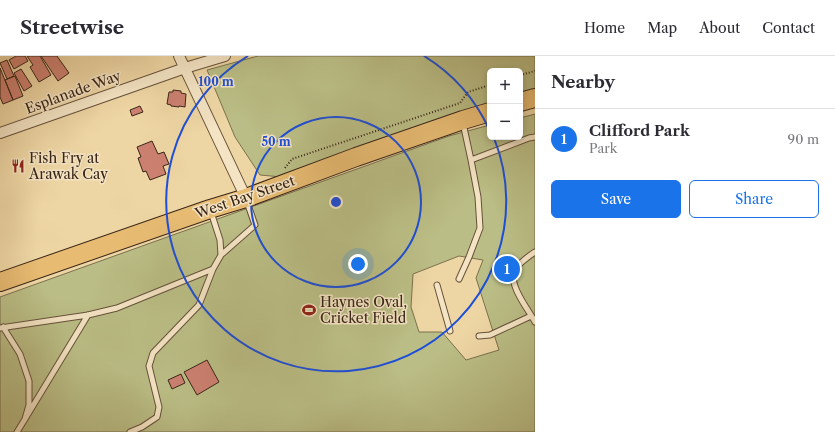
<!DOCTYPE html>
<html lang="en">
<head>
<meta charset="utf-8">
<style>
	:root { --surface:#fff; --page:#f7f7f7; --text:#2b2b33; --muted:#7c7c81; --line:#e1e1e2; --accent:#1a73e8 }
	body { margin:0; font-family:"Libre Caslon Text",serif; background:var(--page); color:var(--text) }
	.controls { position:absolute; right:12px; top:12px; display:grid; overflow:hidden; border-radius:6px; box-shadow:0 2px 6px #0003 }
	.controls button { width:36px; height:36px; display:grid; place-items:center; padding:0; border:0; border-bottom:1px solid var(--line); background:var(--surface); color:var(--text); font:20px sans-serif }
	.you { position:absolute; left:358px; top:208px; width:14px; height:14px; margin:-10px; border:3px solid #fff; border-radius:50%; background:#1a73e8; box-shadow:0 0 0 6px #1a73e833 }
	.badge { display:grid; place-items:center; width:26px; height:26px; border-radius:50%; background:var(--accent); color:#fff; font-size:13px; font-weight:700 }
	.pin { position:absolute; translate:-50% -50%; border:2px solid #fff; box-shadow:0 1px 4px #0006 }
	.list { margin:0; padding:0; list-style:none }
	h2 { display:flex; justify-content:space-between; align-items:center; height:52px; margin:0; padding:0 16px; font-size:17px }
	h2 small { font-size:13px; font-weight:400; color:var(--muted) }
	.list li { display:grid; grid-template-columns:26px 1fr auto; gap:12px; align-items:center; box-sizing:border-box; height:60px; padding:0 16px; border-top:1px solid var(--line) }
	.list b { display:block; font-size:15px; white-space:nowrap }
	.list p { margin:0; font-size:13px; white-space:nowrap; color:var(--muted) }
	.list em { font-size:13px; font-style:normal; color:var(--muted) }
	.actions { display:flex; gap:8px; padding:12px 16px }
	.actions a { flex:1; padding:9px 0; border:1px solid var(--accent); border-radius:6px; text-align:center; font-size:14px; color:var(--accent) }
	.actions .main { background:var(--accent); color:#fff }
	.map { position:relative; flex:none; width:535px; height:376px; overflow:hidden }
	header { display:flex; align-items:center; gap:24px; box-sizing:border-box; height:56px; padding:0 20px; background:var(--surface); border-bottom:1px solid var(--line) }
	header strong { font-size:19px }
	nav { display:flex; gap:22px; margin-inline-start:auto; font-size:14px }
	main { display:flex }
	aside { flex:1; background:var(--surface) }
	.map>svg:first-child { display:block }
	.green { fill:#babd85; stroke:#7a714e; fill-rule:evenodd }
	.building { fill:#cc8070; stroke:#392518 }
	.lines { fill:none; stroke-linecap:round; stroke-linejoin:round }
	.lane-casing { stroke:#66513b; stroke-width:7 }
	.street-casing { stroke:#66513b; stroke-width:12 }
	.highway-casing { stroke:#392518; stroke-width:20 }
	.path { stroke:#392518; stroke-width:2; stroke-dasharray:1 2; stroke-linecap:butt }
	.lane { stroke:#f4e4c4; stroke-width:5 }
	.street { stroke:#f4e4c4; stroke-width:10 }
	.highway { stroke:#e7bb72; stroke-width:18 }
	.ring { fill:none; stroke:#1d4ed8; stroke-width:2 }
	.labels { text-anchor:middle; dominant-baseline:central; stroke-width:3; stroke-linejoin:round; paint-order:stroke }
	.street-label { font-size:14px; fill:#392518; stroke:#f4e4c4 }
	.poi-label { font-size:14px; fill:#392518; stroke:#f4e4c4; text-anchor:start }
	.centre { fill:#1d4ed8; stroke:#f4e4c4; stroke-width:2 }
	.ring-label { font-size:12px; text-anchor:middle; font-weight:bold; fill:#1d4ed8; stroke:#f4e4c4; stroke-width:3; stroke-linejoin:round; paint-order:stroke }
</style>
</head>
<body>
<header>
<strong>Streetwise</strong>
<nav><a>Home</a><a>Map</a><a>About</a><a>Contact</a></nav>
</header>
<main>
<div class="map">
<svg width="535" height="376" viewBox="0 0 535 376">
	<rect width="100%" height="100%" fill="#eed6a4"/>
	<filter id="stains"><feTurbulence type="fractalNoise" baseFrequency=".005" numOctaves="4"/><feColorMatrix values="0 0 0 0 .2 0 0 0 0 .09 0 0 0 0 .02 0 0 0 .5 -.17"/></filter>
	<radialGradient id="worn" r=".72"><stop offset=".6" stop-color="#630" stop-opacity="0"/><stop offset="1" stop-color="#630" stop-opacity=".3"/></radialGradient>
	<path class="green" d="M 258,0 L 535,0 L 535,36 L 520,41 L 520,15 L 490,15 L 490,51 L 282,121 L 260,119 L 235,81 L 207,14 Z
		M 535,58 L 535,376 L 0,376 L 0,241 L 449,80 L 490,69 L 490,81 L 520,81 L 520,62 ZM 459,200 L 483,204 L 476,222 L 499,294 L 466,304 L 442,276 L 419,276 L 411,251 L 413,218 Z"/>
	<path class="building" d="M 16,0 L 25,0 L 28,5 L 14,13 L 9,4 Z
		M 27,0 L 40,0 L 51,19 L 39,26 L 30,11 L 33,9 Z
		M 41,0 L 57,0 L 69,17 L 58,25 Z
		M 7,4 L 14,20 L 7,23 L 0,7 Z
		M 0,12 L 13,44 L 3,48 L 0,41 Z
		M 21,13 L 32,30 L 24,35 L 14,17 Z
		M 15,20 L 23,40 L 13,44 L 5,24 Z
		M 173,34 L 181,35 L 181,37 L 186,38 L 185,51 L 179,50 L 179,51 L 171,50 L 171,49 L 167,48 L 169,36 L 173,36 Z
		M 140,50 L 143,56 L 132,60 L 130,54 Z
		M 152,85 L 158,98 L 164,96 L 169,108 L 163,110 L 166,118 L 150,124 L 146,115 L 143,116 L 138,102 L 141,101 L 137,91 Z
		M 207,304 L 219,326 L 197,339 L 184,316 Z
		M 181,318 L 185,327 L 172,333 L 168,324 Z"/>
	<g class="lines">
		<g class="lane-casing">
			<path id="lane" d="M 471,104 L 529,82 L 535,81
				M 535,196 C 530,199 517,209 514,215 C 509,230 528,253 535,266
				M 221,199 L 255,169 L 247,146
				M 459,223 L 469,201 L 480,172 L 478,141 L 471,104 L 463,67
				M 437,229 L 450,275
				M 3,271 L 20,298 L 29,325 L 29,349 L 25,363 L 17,376
				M 0,272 L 88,259 L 117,252 L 213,213
				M 479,280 L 490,279 L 531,260
				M 25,363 L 88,259
				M 130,376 L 142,371 L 157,361 L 159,351 L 149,310 L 153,297 L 199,249 L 213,213 L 221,199 L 220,184 L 211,156"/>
		</g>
		<g class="street-casing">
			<path id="street" d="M 179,0 L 246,142
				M 0,77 L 185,12 L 225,0"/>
		</g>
		<g class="highway-casing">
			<path id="highway" d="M 520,46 L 535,42
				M 0,226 L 210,153 L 246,142 L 356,101 L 463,64 L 490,56"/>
		</g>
		<path class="path" d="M 520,19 L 535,15
			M 285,112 L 292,103 L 460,47 L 468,36 L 490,29"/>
		<use href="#lane" class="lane"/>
		<use href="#street" class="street"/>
		<use href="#highway" class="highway"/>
	</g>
	<g class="ring">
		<circle cx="336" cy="146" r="85"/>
		<path d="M424 0A170 170 0 0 1 489 73M494 82A170 170 0 1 1 248 0"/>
	</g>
	<defs>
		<g id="restaurant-bare" transform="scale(1.08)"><path d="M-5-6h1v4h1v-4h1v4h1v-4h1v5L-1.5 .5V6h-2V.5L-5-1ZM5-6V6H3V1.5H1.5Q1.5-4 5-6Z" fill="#8f2418" stroke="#f4e4c4" stroke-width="2.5" paint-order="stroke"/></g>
		<g id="stadium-bare" transform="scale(1.08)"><path d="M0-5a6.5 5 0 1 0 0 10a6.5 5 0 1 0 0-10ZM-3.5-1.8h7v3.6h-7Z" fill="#8f2418" stroke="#f4e4c4" stroke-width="2.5" paint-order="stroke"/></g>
	</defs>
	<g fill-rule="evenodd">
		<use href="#restaurant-bare" x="18" y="110"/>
		<use href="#stadium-bare" x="309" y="254"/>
	</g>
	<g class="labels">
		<g class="street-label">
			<text transform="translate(73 36) rotate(-20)">Esplanade Way</text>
			<text transform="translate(245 141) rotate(-19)">West Bay Street</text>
		</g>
		<g class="poi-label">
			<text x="29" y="102">Fish Fry at<tspan x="29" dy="16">Arawak Cay</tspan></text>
			<text x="320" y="246">Haynes Oval,<tspan x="320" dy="16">Cricket Field</tspan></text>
		</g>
	</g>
	<circle cx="336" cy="146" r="6" class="centre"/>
	<g class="ring-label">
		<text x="216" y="30">100 m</text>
		<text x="276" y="90">50 m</text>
	</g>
	<rect width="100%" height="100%" filter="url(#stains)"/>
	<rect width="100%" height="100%" fill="url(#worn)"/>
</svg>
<div class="controls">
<button>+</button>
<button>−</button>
</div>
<div class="you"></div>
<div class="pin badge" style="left:507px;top:213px">1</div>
</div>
<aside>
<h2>Nearby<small></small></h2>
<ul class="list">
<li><span class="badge">1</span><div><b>Clifford Park</b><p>Park</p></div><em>90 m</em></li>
</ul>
<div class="actions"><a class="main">Save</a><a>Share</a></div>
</aside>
</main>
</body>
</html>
